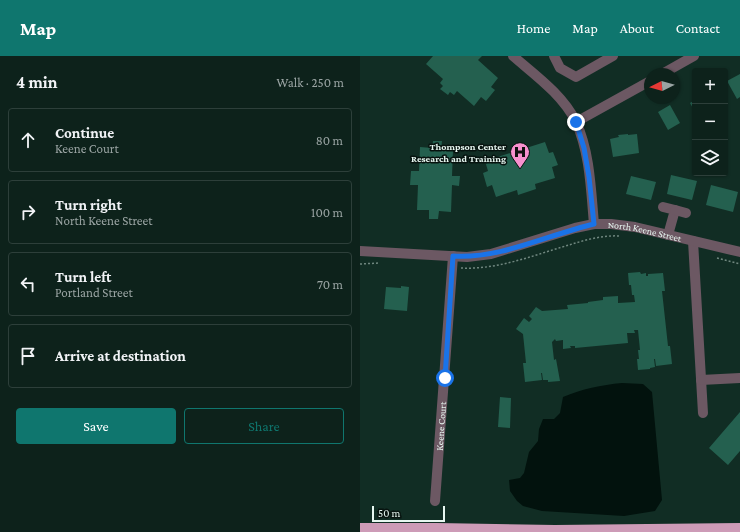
<!DOCTYPE html>
<html lang="en">
<head>
<meta charset="utf-8">
<style>
	:root { --surface:#0d221b; --page:#162a24; --text:#f1f3f6; --muted:#9aa4a3; --line:#2d3f3a; --accent:#0f766e }
	body { margin:0; font-family:"Crimson Pro",serif; background:var(--page); color:var(--text) }
	.controls { position:absolute; right:12px; top:12px; display:grid; overflow:hidden; border-radius:4px; box-shadow:0 1px 3px #0004 }
	.controls button { width:36px; height:36px; display:grid; place-items:center; padding:0; border:0; border-bottom:1px solid var(--line); background:var(--surface); color:var(--text); font:20px sans-serif }
	.compass { position:absolute; left:284px; top:12px; width:36px; height:36px; border-radius:50%; background:var(--surface); box-shadow:0 1px 3px #0004; rotate:265deg }
	.scale { position:absolute; left:12px; bottom:10px; width:73px; box-sizing:border-box; padding-left:4px; border:2px solid #e7f7f1; border-top:0; font-size:11px; line-height:14px; white-space:nowrap; color:#e7f7f1; -webkit-text-stroke:3px #07130f; paint-order:stroke }
	.stop { position:absolute; width:12px; height:12px; margin:-9px; border:3px solid #1a73e8; border-radius:50%; background:#fff }
	.stop.end { background:#1a73e8; border-color:#fff; box-shadow:0 1px 4px #0008 }
	.list { margin:0; padding:0; list-style:none }
	h2 { display:flex; justify-content:space-between; align-items:center; height:52px; margin:0; padding:0 16px; font-size:17px }
	h2 small { font-size:13px; font-weight:400; color:var(--muted) }
	.list li { display:grid; grid-template-columns:26px 1fr auto; gap:12px; align-items:center; box-sizing:border-box; height:64px; margin:0 8px 8px; padding:0 8px; border:1px solid var(--line); border-radius:4px }
	.list b { display:block; font-size:15px; white-space:nowrap }
	.list p { margin:0; font-size:13px; white-space:nowrap; color:var(--muted) }
	.list em { font-size:13px; font-style:normal; color:var(--muted) }
	.actions { display:flex; gap:8px; padding:12px 16px }
	.actions a { flex:1; padding:9px 0; border:1px solid var(--accent); border-radius:4px; text-align:center; font-size:14px; color:var(--accent) }
	.actions .main { background:var(--accent); color:#fff }
	.icon { flex:none; width:22px; height:22px; fill:none; stroke:currentColor; stroke-width:2; stroke-linecap:round; stroke-linejoin:round }
	.map { position:relative; flex:none; width:380px; height:476px; overflow:hidden }
	header { display:flex; align-items:center; gap:24px; box-sizing:border-box; height:56px; padding:0 20px; background:var(--accent); color:#fff }
	header strong { font-size:19px }
	nav { display:flex; gap:22px; margin-inline-start:auto; font-size:14px }
	main { display:flex }
	aside { flex:1; background:var(--surface) }
	.map>svg:first-child { display:block }
	.water { fill:#02120d }
	.building { fill:#24604f }
	.lines { fill:none; stroke-linecap:round; stroke-linejoin:round }
	.path { stroke:#70877f; stroke-width:1.5; stroke-dasharray:2 2; stroke-linecap:butt }
	.minor { stroke:#6c5863; stroke-width:10 }
	.highway { stroke:#cd9bb7; stroke-width:12 }
	.route { stroke:#1a73e8; stroke-width:5 }
	.labels { text-anchor:middle; dominant-baseline:central; stroke-width:3; stroke-linejoin:round; paint-order:stroke }
	.poi-label { font-size:10px; font-weight:bold; fill:#e7f7f1; stroke:#07130f; text-anchor:end }
	.street-label { font-size:10px; fill:#e7f7f1; stroke:#07130f }
</style>
</head>
<body>
<header>
<strong>Map</strong>
<nav><a>Home</a><a>Map</a><a>About</a><a>Contact</a></nav>
</header>
<main>
<aside>
<h2>4 min<small>Walk · 250 m</small></h2>
<ul class="list">
<li><svg class="icon" aria-label="ahead" viewBox="0 0 24 24"><path d="M12 20V5M6 11l6-6 6 6"/></svg><div><b>Continue</b><p>Keene Court</p></div><em>80 m</em></li>
<li><svg class="icon" aria-label="right" viewBox="0 0 24 24"><path d="M7 20v-9h11M14 6l5 5-5 5"/></svg><div><b>Turn right</b><p>North Keene Street</p></div><em>100 m</em></li>
<li><svg class="icon" aria-label="left" viewBox="0 0 24 24"><path d="M17 20v-9H6M10 6l-5 5 5 5"/></svg><div><b>Turn left</b><p>Portland Street</p></div><em>70 m</em></li>
<li><svg class="icon" aria-label="arrive" viewBox="0 0 24 24"><path d="M6 21V4h12l-3 4 3 4H6"/></svg><div><b>Arrive at destination</b></div></li>
</ul>
<div class="actions"><a class="main">Save</a><a>Share</a></div>
</aside>
<div class="map">
<svg width="380" height="476" viewBox="0 0 380 476">
	<rect width="100%" height="100%" fill="#112d24"/>
	<path class="water" d="M 262,327 L 283,328 L 292,336 L 302,444 L 295,455 L 264,460 L 182,455 L 163,450 L 157,445 L 150,435 L 149,424 L 160,422 L 164,417 L 169,396 L 178,385 L 179,373 L 183,363 L 194,363 L 200,357 L 203,341 C 222,333 241,329 262,327 Z"/>
	<path class="building" d="M 73,0 L 122,0 L 118,4 L 138,22 L 131,31 L 135,34 L 126,45 L 121,41 L 114,50 L 97,35 L 94,39 L 90,36 L 88,39 L 80,33 L 83,30 L 80,27 L 83,23 L 66,8 Z
		M 380,18 L 380,41 L 377,43 L 367,25 Z
		M 335,44 L 335,56 L 330,47 Z
		M 310,49 L 320,67 L 308,74 L 298,56 Z
		M 268,78 L 268,79 L 277,78 L 279,97 L 253,101 L 250,83 L 259,81 L 258,79 Z
		M 73,85 L 82,85 L 81,93 L 93,94 L 92,120 L 100,120 L 99,130 L 92,129 L 91,156 L 79,155 L 78,163 L 69,163 L 69,154 L 57,154 L 58,129 L 50,129 L 51,115 L 59,115 L 60,91 L 72,92 Z
		M 185,86 L 189,97 L 193,96 L 198,109 L 192,111 L 195,122 L 175,128 L 176,133 L 158,139 L 157,134 L 136,141 L 132,129 L 127,131 L 123,117 L 128,115 L 125,105 Z
		M 311,119 L 337,125 L 332,144 L 307,138 Z
		M 271,120 L 296,126 L 291,144 L 266,138 Z
		M 351,129 L 378,136 L 373,156 L 346,149 Z
		M 280,216 L 281,218 L 286,217 L 286,220 L 288,220 L 288,218 L 303,217 L 305,235 L 302,235 L 308,290 L 310,290 L 312,308 L 296,310 L 295,303 L 294,303 L 295,311 L 290,312 L 290,313 L 278,314 L 277,303 L 279,303 L 278,294 L 280,294 L 278,274 L 274,274 L 275,277 L 267,277 L 268,287 L 215,292 L 215,290 L 210,290 L 211,292 L 203,293 L 203,284 L 196,285 L 195,283 L 192,286 L 194,304 L 196,303 L 200,325 L 188,326 L 188,324 L 183,324 L 182,317 L 181,317 L 182,324 L 165,326 L 163,307 L 166,307 L 163,278 L 156,273 L 164,262 L 169,266 L 172,263 L 169,260 L 176,251 L 182,255 L 208,253 L 207,249 L 228,247 L 228,246 L 243,244 L 243,241 L 258,240 L 258,247 L 275,246 L 274,239 L 272,239 L 271,229 L 269,229 L 268,217 Z
		M 41,230 L 49,231 L 47,255 L 24,253 L 26,231 L 41,232 Z
		M 140,341 L 151,342 L 150,372 L 138,371 Z
		M 380,356 L 380,395 L 368,409 L 349,392 Z"/>
	<g class="lines">
		<path class="path" d="M 357,202 L 380,208
			M 0,208 L 20,207
			M 101,212 C 138,214 174,199 209,189 C 225,184 243,179 260,180"/>
		<g class="minor">
			<path d="M 153,0 C 175,19 203,39 216,66 C 230,96 231,135 234,168"/>
			<path d="M 194,0 L 200,12 L 216,21 L 253,0"/>
			<path d="M 302,18 L 334,0"/>
			<path d="M 216,66 L 290,25"/>
			<path d="M 303,151 L 315,154 L 308,179"/>
			<path d="M 315,154 L 326,157"/>
			<path d="M 333,185 L 343,357"/>
			<path id="s1" d="M 0,195 L 107,201 L 131,198 L 215,172 L 234,168 L 251,168 L 275,171 L 380,196"/>
			<path d="M 341,324 L 380,322"/>
			<path id="s2" d="M 75,445 L 93,200"/>
		</g>
		<path class="highway" d="M 0,473 L 77,473 L 195,475 L 380,473"/>
	</g>
	<g class="lines">
		<path class="route" d="M 85,322 L 93,200 C 141,203 187,179 234,168 L 229,121 L 224,92 L 216,66"/>
	</g>
	<defs>
		<g id="hospital-pin" transform="scale(1)"><path d="M0 17L-7.5 6A9.5 9.5 0 1 1 7.5 6Z" fill="#f790ce" stroke="#07130f"/><path d="M-5-5h3v3.5h4V-5h3V5h-3V1.5h-4V5h-3Z" fill="#111"/></g>
	</defs>
	<g fill-rule="evenodd">
		<use href="#hospital-pin" x="160" y="96"/>
	</g>
	<g class="labels">
		<g class="poi-label">
			<text x="146" y="90">Thompson Center<tspan x="146" dy="12">Research and Training</tspan></text>
		</g>
		<g class="street-label">
			<text stroke="none"><textPath href="#s1" startOffset="290">North Keene Street</textPath></text>
			<text stroke="none"><textPath href="#s2" startOffset="75">Keene Court</textPath></text>
		</g>
	</g>
</svg>
<div class="controls">
<button>+</button>
<button>−</button>
<button><svg class="icon" aria-label="layers" viewBox="0 0 24 24"><path d="M12 4l9 5-9 5-9-5zM3 14l9 5 9-5"/></svg></button>
</div>
<svg class="compass" viewBox="-18 -18 36 36"><path d="M0-13l5 13h-10z" fill="#e53935"/><path d="M0 13l5-13h-10z" fill="#9aa4a3"/></svg>
<div class="scale">50 m</div>
<div class="stop" style="left:85px;top:322px"></div>
<div class="stop end" style="left:216px;top:66px"></div>
</div>
</main>
</body>
</html>
